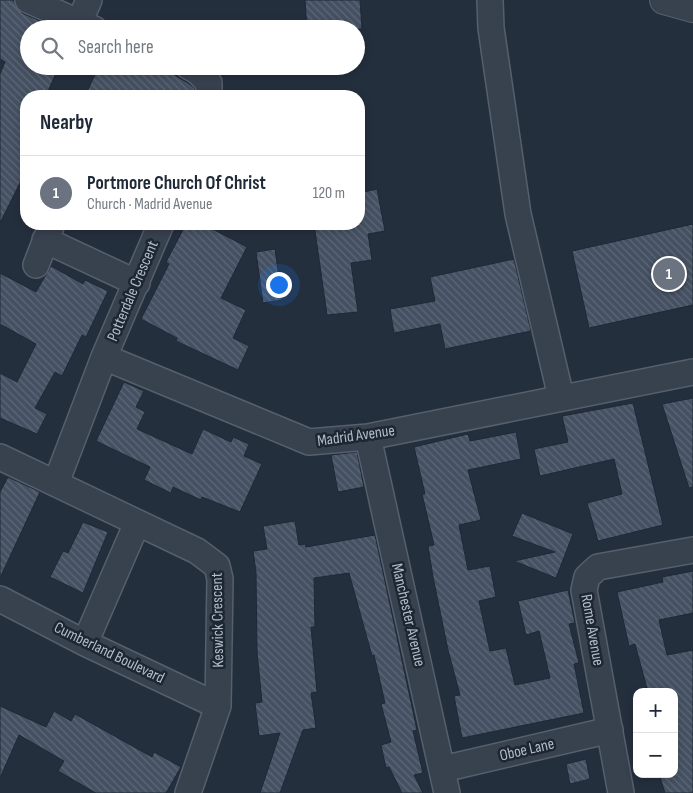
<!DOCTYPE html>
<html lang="en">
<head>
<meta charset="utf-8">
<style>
	:root { --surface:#fff; --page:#f2f2f3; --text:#1f2937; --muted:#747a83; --line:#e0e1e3; --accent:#4f688e }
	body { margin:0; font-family:"Sofia Sans Condensed",sans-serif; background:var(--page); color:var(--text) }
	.controls { position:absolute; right:15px; bottom:15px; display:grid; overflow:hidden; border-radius:10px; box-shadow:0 2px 8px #0003 }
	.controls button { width:45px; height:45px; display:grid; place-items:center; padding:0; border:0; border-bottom:1px solid var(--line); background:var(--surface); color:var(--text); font:25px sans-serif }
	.you { position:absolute; left:278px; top:284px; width:18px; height:18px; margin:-12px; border:4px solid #fff; border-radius:50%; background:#1a73e8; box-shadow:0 0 0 8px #1a73e833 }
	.badge { display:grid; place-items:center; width:32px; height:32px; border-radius:50%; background:var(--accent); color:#fff; font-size:16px; font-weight:700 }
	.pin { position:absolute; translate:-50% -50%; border:2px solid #fff; box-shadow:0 1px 5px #0006 }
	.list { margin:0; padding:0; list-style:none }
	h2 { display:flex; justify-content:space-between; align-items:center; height:65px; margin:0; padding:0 20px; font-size:21px }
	h2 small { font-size:16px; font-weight:400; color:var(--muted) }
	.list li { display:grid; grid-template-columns:32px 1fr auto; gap:15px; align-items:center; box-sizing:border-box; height:75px; padding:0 20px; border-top:1px solid var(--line) }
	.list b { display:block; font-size:19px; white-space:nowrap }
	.list p { margin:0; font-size:16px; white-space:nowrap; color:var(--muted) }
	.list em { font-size:16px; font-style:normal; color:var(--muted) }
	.icon { flex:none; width:28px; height:28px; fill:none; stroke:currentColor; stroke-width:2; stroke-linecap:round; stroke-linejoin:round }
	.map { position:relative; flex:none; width:693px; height:793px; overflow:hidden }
	.search { position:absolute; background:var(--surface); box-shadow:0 2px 8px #0003; left:20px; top:20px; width:345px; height:55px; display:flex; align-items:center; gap:12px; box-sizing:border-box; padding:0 18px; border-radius:28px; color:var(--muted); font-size:19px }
	.panel { position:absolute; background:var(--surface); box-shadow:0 2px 8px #0003; left:20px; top:90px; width:345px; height:140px; border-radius:20px }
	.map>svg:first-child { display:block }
	.building { fill:url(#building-back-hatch); stroke:#1f2835 }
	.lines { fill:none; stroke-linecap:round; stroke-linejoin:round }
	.minor-casing { stroke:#565f6c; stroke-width:28 }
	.tertiary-casing { stroke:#565f6c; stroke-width:30 }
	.minor { stroke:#38414e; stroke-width:25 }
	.tertiary { stroke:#38414e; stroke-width:28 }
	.labels { text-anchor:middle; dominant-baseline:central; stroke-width:5; stroke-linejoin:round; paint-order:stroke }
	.street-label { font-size:16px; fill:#b4bcc9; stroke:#1d2633 }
</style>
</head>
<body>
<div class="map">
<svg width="693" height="793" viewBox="0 0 693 793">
	<defs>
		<pattern id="building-back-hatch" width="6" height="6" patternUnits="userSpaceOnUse" patternTransform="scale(1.25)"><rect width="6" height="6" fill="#455162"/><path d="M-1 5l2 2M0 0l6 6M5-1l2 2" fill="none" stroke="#5d6877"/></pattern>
	</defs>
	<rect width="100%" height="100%" fill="#242f3e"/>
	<path class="building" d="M 0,0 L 13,0 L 22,13 L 58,29 L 29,29 L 29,66 L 59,66 L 46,96 L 26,96 L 26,171 L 0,223 L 0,74 L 5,62 L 0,59 Z
		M 305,0 L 360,0 L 362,29 L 307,29 Z
		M 99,66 L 159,66 L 188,83 L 195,89 L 195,96 L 85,96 Z
		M 377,189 L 385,231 L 368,234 L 372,260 L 351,263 L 358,312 L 327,315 L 314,224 L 359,224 L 359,193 Z
		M 186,224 L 203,224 L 247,247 L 221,298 L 246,310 L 233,338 L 249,346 L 238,370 L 176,341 L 177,338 L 141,319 L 169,264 L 166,262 Z
		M 693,224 L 693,305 L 589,328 L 572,251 Z
		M 275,249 L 282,300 L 263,303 L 256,252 Z
		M 514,259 L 531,331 L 445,349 L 440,324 L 394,333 L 390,309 L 435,301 L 430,277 Z
		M 51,266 L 83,284 L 85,280 L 108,291 L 86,337 L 82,335 L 62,376 L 55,372 L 35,408 L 47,414 L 37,434 L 0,418 L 0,373 L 17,382 L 36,344 L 0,324 L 0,273 L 36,292 Z
		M 124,382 L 144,391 L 136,407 L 145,412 L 137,429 L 192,454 L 203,429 L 231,442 L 233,437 L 249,444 L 244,456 L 262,464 L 240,512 L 202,497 L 201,500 L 173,487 L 171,493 L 144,480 L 150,467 L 96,441 Z
		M 693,398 L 693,487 L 689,488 L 662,404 Z
		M 633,403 L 663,525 L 598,541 L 587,503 L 622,494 L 614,459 L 540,476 L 534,449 L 568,442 L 562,416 Z
		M 516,432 L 521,459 L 468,470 L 481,520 L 459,525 L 468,570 L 490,566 L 496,597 L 479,601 L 490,651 L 506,648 L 515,685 L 550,678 L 539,631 L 526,635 L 518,601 L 568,590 L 575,623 L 569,624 L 579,663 L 574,664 L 584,713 L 462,738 L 454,696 L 460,695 L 448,650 L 433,577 L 428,546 L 434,545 L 422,494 L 425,494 L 414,447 L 468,434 L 470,441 Z
		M 357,452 L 364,487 L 338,492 L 331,455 Z
		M 8,477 L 40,492 L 0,578 L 0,492 Z
		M 522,513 L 573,534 L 556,578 L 514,561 L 555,552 L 512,536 Z
		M 295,521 L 299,545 L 305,544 L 306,547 L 375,535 L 417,730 L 413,731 L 423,773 L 414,775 L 423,793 L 402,793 L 389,767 L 386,768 L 381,745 L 391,742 L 381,704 L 385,703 L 374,655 L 372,656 L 349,573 L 314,578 L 315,627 L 311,627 L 317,692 L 311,693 L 316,728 L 303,730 L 280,793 L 260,793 L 280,733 L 259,736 L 255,703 L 262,702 L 257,652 L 256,572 L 253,551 L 267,549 L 263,526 Z
		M 83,522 L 108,532 L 83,593 L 50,577 L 63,551 L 68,553 Z
		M 693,571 L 693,613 L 659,620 L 667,655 L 693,650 L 693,793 L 665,793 L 659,774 L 674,774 L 674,692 L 648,692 L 635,644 L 629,646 L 617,592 L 663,582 L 662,577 Z
		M 0,706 L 46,727 L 54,711 L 71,721 L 75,714 L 152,757 L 154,752 L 181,767 L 166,793 L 96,793 L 58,771 L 64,761 L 19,735 L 0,778 Z
		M 586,759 L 590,779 L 570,784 L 566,764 Z"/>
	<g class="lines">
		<g class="minor-casing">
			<path id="minor" d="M 28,0 L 94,29
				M 490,0 L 491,28 L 518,214 L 561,397
				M 79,23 L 89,0
				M 188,66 L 197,71 L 209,83 L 209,96
				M 45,240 L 137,283
				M 36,265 L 52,224
				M 104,357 L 161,224
				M 368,437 L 447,793
				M 0,457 L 197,551 L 217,566 L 220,579 L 218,706 L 188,793
				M 56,483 L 104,357 L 309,442 L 368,437 L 693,372
				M 0,599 L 85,643 L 218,706
				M 85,643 L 137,523
				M 443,769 L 610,730
				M 621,793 L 584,590 L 587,577 L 598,567 L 693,550"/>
		</g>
		<g class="tertiary-casing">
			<path id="tertiary" d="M 664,0 L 693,8"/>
		</g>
		<use href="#minor" class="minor"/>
		<use href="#tertiary" class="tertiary"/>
	</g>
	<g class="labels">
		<g class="street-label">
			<text transform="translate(133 291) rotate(-67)">Potterdale Crescent</text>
			<text transform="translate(356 436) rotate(-8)">Madrid Avenue</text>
			<text transform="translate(408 615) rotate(77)">Manchester Avenue</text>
			<text transform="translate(218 620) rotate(-91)">Keswick Crescent</text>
			<text transform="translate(592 630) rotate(80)">Rome Avenue</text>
			<text transform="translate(109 653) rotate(26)">Cumberland Boulevard</text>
			<text transform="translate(527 750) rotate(-13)">Oboe Lane</text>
		</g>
	</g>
</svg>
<div class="controls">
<button>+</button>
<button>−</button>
</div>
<div class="you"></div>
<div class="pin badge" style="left:669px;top:274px;background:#6b7280">1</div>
<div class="search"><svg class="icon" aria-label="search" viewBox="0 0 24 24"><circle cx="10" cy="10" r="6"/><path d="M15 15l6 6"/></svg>Search here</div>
<section class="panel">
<h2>Nearby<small></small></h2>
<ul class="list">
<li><span class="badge" style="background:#6b7280">1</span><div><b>Portmore Church Of Christ</b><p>Church · Madrid Avenue</p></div><em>120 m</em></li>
</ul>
</section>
</div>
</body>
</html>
